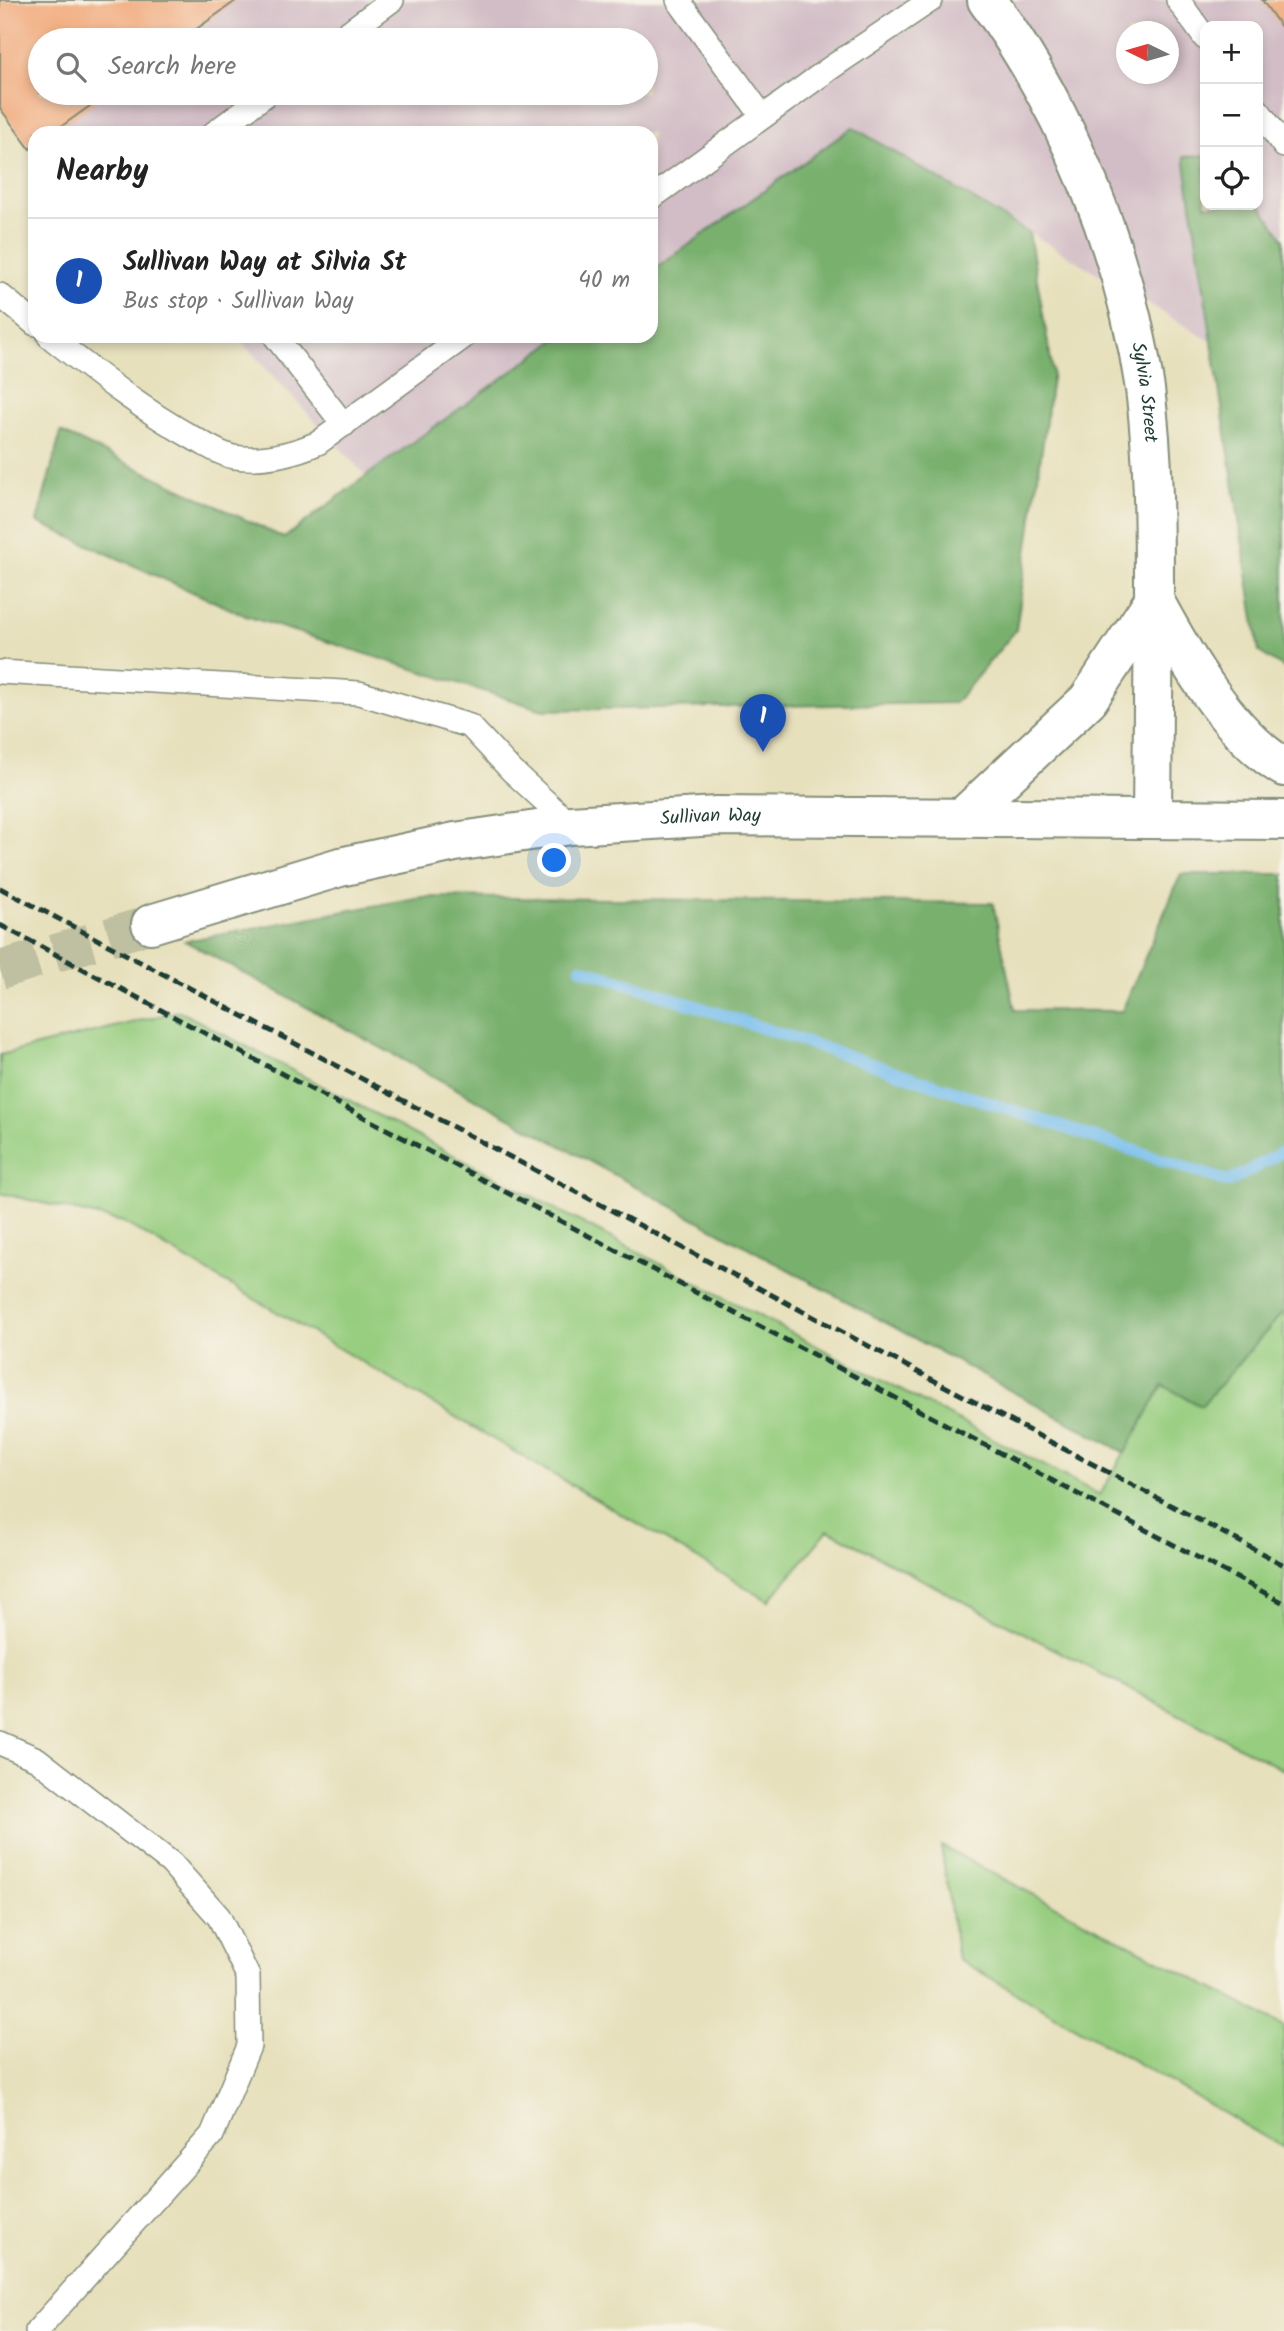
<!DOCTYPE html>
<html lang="en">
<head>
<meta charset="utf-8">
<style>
	:root { --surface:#fff; --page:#f2f2f2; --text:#222; --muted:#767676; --line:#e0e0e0; --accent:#0f766e }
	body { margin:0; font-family:Kalam,sans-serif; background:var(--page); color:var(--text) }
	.controls { position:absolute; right:21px; top:21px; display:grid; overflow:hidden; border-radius:14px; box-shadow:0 4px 10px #0003 }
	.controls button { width:63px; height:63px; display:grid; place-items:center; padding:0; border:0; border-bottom:2px solid var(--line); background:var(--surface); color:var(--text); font:35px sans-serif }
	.compass { position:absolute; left:1116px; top:21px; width:63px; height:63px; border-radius:50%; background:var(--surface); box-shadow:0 4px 10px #0003; rotate:275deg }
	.you { position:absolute; left:555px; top:861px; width:24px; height:24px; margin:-18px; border:5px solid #fff; border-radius:50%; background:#1a73e8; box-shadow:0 0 0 10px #1a73e833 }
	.badge { display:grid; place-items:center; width:46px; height:46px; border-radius:50%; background:var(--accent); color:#fff; font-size:23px; font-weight:700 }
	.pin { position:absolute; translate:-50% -58px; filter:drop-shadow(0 2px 4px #0008) }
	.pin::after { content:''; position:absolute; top:37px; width:24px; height:21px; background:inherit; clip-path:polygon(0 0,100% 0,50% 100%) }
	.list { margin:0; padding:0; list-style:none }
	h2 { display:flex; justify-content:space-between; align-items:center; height:91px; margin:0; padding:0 28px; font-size:30px }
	h2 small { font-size:23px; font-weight:400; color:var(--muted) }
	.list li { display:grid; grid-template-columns:46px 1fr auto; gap:21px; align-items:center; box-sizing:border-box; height:126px; padding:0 28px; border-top:2px solid var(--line) }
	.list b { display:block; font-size:26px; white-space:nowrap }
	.list p { margin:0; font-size:23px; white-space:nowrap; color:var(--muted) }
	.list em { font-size:23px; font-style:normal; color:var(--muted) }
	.icon { flex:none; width:38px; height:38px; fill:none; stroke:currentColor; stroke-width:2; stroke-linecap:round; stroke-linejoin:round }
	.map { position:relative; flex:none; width:1284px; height:2331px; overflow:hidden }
	.search { position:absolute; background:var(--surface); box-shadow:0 4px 10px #0003; left:28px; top:28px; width:630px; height:77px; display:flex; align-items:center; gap:18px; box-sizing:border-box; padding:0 24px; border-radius:38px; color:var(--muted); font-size:26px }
	.panel { position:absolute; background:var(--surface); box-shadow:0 4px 10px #0003; left:28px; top:126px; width:630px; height:217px; border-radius:21px }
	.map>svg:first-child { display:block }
	.industrial { fill:#d2bdc6; fill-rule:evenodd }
	.green { fill:#97cd7f; stroke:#5b855a; stroke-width:2 }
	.forest { fill:#79b06e; stroke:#4c7651; stroke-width:2 }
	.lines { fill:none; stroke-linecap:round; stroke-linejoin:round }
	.stream { stroke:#76beee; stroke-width:12 }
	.building { fill:#f1a778 }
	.secondary-tunnel { stroke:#bfbfa1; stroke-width:38; stroke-dasharray:38 19; stroke-linecap:butt }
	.service-casing { stroke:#838e78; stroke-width:26 }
	.minor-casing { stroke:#838e78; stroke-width:42 }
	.secondary-casing { stroke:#838e78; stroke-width:42 }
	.service { stroke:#fff; stroke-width:23 }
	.minor { stroke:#fff; stroke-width:38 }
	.secondary { stroke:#fff; stroke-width:38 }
	.rail { stroke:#1f3d34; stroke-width:5; stroke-dasharray:10 5; stroke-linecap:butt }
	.labels { text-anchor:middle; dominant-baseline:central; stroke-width:5; stroke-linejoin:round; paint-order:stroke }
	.street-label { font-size:19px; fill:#1f3d34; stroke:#f7f3e8 }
</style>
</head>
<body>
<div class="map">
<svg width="1284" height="2331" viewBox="0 0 1284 2331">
	<rect width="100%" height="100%" fill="#f7f3e8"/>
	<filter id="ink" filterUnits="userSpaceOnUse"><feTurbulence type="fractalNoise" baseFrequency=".0143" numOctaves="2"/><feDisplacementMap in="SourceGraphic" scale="14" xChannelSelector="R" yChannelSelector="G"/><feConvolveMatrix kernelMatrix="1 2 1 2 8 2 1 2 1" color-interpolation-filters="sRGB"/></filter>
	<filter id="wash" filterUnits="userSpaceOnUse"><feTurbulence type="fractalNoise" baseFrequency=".00686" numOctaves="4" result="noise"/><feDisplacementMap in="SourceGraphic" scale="28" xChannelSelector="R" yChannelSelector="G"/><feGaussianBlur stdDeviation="1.57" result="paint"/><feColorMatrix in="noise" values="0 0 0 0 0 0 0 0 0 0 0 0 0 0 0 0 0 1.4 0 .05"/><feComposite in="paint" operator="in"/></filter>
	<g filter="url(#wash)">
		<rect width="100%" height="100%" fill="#e7e0bc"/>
		<path class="industrial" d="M 0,0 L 1284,0 L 1284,385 L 853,127 L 651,272 L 651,133 L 63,133 L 0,48 ZM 1205,26 L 1258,26 L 1258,205 L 1205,205 ZM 1126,32 L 1168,32 L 1168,74 L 1126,74 ZM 40,40 L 646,40 L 646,93 L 40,93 Z
			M 236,336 L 561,336 L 366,476 Z"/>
		<path class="green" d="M 179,1011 L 1100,1495 L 1163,1385 L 1201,1406 L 1284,1311 L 1284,1770 L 828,1530 L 769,1601 L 123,1222 L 0,1193 L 0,1055 Z
			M 941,1846 L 1284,2026 L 1284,2148 L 958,1959 Z"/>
		<path class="forest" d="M 853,127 L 1029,233 L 1053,372 L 1016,630 L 955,703 L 543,710 L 246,616 L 37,522 L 61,432 L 284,538 L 366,476 L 561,336 L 651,336 L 651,272 Z
			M 1205,155 L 1205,205 L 1258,205 L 1258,202 L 1284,239 L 1284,668 L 1259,652 L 1184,157 Z
			M 1181,874 L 1284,874 L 1284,1311 L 1201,1406 L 1163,1385 L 1125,1453 L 185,941 L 421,897 L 993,903 L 1015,1010 L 1122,1011 Z"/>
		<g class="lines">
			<path class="stream" d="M 581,968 L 1229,1182 L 1284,1151"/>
		</g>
		<g id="blocks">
			<path class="building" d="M 0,0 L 237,0 L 181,40 L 40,40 L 40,93 L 108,93 L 52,133 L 35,133 L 35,145 L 30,149 L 0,108 Z
				M 1262,0 L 1284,0 L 1284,31 Z"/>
		</g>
	</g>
	<g filter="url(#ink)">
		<use href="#blocks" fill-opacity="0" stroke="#838e78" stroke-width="2"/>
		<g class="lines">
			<path class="secondary-tunnel" d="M 0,970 L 151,924"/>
			<g class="service-casing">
				<path id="service" d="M 678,0 L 763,117
					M 1178,0 L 1205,38
					M 338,40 L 392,0
					M 1258,110 L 1284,146
					M 214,133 L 268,93
					M 651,198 L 829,69 L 931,0
					M 0,295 L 35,324
					M 49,336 C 97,374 142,410 195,439 C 207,445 221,455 234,457 C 263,461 292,454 318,443 L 465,336
					M 275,336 L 344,425
					M 0,672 L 359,693 L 470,726 L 511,770 L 571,825
					M 0,1743 L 37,1759 L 171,1863 L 219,1917 L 248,1976 L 249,2046 L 212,2135 L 37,2331"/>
			</g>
			<g class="minor-casing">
				<g id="minor">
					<path id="s1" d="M 987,0 C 1068,111 1125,253 1145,389 C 1154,458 1154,526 1154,596 C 1153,670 1153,744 1152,818"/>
				</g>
			</g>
			<g class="secondary-casing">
				<g id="secondary">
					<path d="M 963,817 L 1088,700 L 1154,600 C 1183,654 1230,736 1284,767"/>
					<path id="s2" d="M 151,924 L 340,867 L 455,842 L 571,825 L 717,816 L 1284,820"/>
				</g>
			</g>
			<use href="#service" class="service"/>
			<use href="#minor" class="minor"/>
			<use href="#secondary" class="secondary"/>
			<path class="rail" d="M 0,888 L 1284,1565
				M 0,925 L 1284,1603"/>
		</g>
	</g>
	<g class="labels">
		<g class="street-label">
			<text stroke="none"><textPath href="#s1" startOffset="427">Sylvia Street</textPath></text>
			<text stroke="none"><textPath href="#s2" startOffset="572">Sullivan Way</textPath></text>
		</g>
	</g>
</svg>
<div class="controls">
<button>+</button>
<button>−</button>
<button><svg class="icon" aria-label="locate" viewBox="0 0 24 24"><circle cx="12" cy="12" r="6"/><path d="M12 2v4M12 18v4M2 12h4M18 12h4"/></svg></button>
</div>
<svg class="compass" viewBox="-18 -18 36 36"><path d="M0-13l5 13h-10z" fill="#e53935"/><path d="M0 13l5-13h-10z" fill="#767676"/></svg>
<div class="you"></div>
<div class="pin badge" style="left:763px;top:752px;background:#1a4fb4">1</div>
<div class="search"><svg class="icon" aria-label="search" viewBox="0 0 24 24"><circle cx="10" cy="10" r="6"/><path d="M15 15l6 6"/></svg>Search here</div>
<section class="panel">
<h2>Nearby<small></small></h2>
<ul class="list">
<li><span class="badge" style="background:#1a4fb4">1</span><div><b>Sullivan Way at Silvia St</b><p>Bus stop · Sullivan Way</p></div><em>40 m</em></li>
</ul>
</section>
</div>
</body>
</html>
